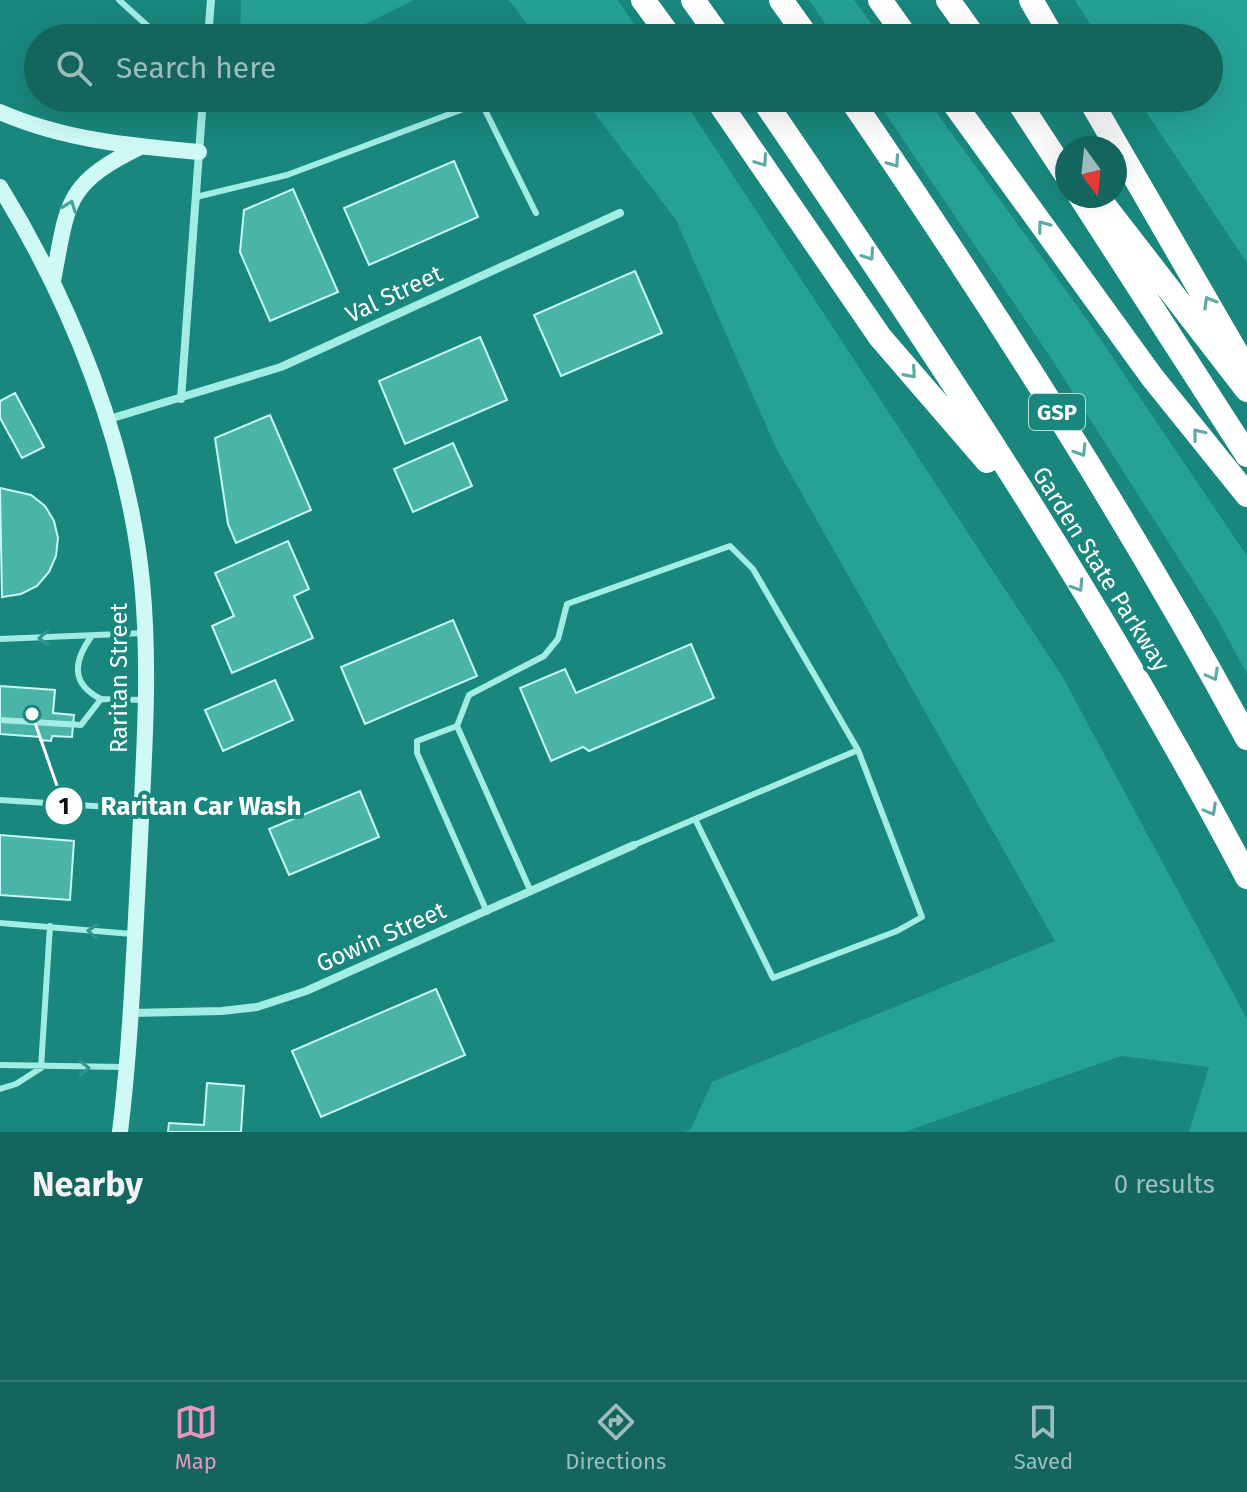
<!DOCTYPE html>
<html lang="en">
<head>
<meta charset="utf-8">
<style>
	:root { --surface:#13655e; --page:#206e67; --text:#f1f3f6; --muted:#9dbdbc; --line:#327973; --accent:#e797bd }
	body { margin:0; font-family:"Fira Sans",sans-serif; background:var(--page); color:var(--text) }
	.compass { position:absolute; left:1055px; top:136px; width:72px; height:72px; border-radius:50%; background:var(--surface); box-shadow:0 8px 32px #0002; rotate:165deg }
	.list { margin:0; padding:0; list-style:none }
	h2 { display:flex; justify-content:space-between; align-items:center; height:104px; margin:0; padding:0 32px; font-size:34px }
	h2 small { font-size:26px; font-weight:400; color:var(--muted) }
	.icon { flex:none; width:44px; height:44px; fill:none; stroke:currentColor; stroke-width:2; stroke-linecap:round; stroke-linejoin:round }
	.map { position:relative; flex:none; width:1247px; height:1132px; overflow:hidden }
	.search { position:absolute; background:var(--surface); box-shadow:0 8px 32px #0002; left:24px; right:24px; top:24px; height:88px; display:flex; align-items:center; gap:20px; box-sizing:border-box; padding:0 28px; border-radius:44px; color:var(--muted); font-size:30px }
	.sheet { height:248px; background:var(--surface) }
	nav { display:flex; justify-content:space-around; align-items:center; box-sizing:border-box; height:112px; border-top:2px solid var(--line); background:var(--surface); font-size:22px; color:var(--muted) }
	nav a { display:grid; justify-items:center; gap:4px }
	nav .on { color:var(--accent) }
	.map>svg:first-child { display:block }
	.green { fill:#25a295 }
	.building { fill:#4ab4a8; stroke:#c7f9f4; stroke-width:2 }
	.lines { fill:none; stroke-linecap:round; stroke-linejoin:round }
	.lane { stroke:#a1ede4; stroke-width:6 }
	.street { stroke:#a1ede4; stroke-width:8 }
	.secondary { stroke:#cef9f5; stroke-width:16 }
	.highway { stroke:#fff; stroke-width:24 }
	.oneway { stroke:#5eaba4 }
	.oneway2 { stroke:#46a49b }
	.oneway3 { stroke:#2d968c }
	.labels { text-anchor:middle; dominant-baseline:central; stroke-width:8; stroke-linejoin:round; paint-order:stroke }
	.shield { fill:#19877d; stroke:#badbd8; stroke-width:2 }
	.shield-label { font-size:22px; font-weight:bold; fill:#fff }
	.street-label { font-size:24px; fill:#fff; stroke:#19877d }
	.leader { fill:none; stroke:#fff; stroke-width:3 }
	.callout-dot { fill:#fff; stroke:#19877d; stroke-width:3 }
	.mark-label { font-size:24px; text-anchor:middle; font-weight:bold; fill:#111 }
	.callout-label { font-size:26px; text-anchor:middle; font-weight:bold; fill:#fff; stroke:#19877d; stroke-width:8; stroke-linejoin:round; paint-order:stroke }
</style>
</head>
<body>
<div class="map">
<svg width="1247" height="1132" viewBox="0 0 1247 1132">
	<rect width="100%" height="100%" fill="#19877d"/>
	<path class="green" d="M 241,0 L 414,0 L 337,38 L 240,38 Z
		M 509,0 L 618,0 L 643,38 L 538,38 Z
		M 809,0 L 854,0 L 882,38 L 835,38 Z
		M 1075,0 L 1247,0 L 1247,263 L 1137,98 L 1209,98 L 1209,38 L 1099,38 Z
		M 583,98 L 682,98 L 1062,676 L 1247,1019 L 1247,1132 L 1189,1132 L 1209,1067 L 1121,1056 L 904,1132 L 685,1132 L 691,1129 L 712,1082 L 1055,941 L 776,448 L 676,220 Z
		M 875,98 L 926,98 L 1088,321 L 1247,556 L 1247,674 L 1218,620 L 1049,355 Z"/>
	<path class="building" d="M 454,161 L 478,217 L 369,265 L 344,208 Z
		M 293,189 L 338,292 L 270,321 L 240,252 L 244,210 Z
		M 635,271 L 662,333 L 561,376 L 534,315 Z
		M 480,337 L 507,400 L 405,444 L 379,381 Z
		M 15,393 L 44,447 L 22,458 L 0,418 L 0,401 Z
		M 270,415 L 311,510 L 236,543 L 228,524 L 215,438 Z
		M 453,443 L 472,486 L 413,512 L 394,469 Z
		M 0,488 L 31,495 L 45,506 L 54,521 L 58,538 L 56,556 L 49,572 L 37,586 L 21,594 L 2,597 Z
		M 288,541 L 309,589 L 294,596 L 313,638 L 232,673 L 212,626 L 234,616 L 215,573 Z
		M 453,620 L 477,676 L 365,724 L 341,667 Z
		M 691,644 L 714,698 L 589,751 L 583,747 L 551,761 L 520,688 L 565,669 L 576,693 Z
		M 275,680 L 293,720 L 223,751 L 205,710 Z
		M 0,686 L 55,690 L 53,713 L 74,715 L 72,737 L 52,736 L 51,741 L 40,740 L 40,737 L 0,734 Z
		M 360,791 L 379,837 L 289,875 L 269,829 Z
		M 0,835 L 74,841 L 70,900 L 0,895 Z
		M 436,989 L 465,1055 L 321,1117 L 292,1051 Z
		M 207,1083 L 244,1086 L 241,1132 L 168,1132 L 169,1123 L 204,1125 Z"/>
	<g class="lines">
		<path class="lane" d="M 119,0 L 161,38
			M 196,197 L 287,175 L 474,105 L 484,108 L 536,213
			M 91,637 C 73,662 71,684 101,699
			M 0,639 L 144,633
			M 0,720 L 81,725 L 101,699 L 144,700
			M 457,726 L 417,741 L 417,753 L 487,912
			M 0,800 L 141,809
			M 634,845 L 858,750 L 922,917 L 897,931 L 773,978 L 696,821
			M 531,892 L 457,726 L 469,695 L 544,656 L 558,639 L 567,604 L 730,546 L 753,569 L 858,750
			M 0,923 L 132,934
			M 0,1065 L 124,1067
			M 41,1068 L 50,926
			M 0,1089 L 16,1084 L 41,1068"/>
		<path class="street" d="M 208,38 L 211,0
			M 181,399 L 203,98
			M 106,420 L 281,367 L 620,213
			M 131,1013 L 222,1011 L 257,1007 L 306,991 L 634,845"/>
		<path class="secondary" d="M 0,112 C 64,140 131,146 199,152
			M 0,187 C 72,304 128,444 142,582 C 151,674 143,769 139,860 C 134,951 131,1042 120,1132
			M 53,281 C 68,203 64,184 140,147"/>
		<path class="highway" d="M 643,0 L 671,38
			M 693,0 L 720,38
			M 781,0 L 808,38
			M 880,0 L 907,38
			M 948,0 L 975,38
			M 1031,0 L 1053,38
			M 716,98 L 880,337 L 987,461
			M 762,98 C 934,350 1105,607 1247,877
			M 850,98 C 992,305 1127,517 1247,738
			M 950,98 L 1152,377 L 1247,495
			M 1016,98 L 1067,176
			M 1089,98 L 1247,371
			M 1080,196 L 1247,455
			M 1104,205 L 1247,390"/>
	</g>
	<defs><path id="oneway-chevron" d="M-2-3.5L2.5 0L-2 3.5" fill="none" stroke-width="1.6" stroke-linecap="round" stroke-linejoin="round" transform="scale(2)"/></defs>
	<g class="oneway">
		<use href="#oneway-chevron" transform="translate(762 161) rotate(55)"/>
		<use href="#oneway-chevron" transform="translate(894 162) rotate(55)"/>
		<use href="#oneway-chevron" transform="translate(1043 226) rotate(-126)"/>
		<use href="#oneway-chevron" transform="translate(869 255) rotate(56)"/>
		<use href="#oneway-chevron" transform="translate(1209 302) rotate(-120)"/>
		<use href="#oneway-chevron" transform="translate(911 373) rotate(49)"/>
		<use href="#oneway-chevron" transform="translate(1198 434) rotate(-129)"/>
		<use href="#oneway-chevron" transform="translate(1081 451) rotate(58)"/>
		<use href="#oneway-chevron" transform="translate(1078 586) rotate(58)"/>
		<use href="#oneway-chevron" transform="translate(1213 675) rotate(61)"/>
		<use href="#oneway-chevron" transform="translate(1211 810) rotate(61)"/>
	</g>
	<use class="oneway2" href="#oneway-chevron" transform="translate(70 206) rotate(-70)"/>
	<g class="oneway3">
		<use href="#oneway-chevron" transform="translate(44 638) rotate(178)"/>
		<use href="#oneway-chevron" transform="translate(93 931) rotate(-175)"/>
		<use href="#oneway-chevron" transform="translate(84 1068) rotate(-1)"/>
	</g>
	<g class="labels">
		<rect class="shield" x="1029" y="394" width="56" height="36" rx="6"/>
		<g class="shield-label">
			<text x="1057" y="412">GSP</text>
		</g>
		<g class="street-label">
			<text transform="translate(394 294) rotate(-25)">Val Street</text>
			<text transform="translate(1101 569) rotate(58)">Garden State Parkway</text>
			<text transform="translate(119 678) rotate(-90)">Raritan Street</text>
			<text transform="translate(381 937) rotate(-24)">Gowin Street</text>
		</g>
	</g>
	<path class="leader" d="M32 714L64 806"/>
	<g class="callout-dot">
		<circle cx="32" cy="714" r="8"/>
		<circle cx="64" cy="806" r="20"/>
	</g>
	<g class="mark-label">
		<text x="64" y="814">1</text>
	</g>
	<g class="callout-label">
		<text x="201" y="815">Raritan Car Wash</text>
	</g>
</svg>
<svg class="compass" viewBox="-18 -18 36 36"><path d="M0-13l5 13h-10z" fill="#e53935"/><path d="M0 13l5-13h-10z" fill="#9dbdbc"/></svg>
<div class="search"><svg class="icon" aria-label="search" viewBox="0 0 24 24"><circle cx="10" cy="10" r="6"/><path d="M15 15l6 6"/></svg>Search here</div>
</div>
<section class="sheet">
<h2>Nearby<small>0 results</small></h2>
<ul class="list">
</ul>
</section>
<nav>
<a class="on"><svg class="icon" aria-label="map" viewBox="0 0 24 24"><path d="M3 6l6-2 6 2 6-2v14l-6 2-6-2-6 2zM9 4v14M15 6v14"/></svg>Map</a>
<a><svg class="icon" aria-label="directions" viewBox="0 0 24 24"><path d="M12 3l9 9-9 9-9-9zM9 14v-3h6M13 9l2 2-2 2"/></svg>Directions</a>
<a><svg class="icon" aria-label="saved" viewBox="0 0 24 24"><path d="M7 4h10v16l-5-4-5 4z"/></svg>Saved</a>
</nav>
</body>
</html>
